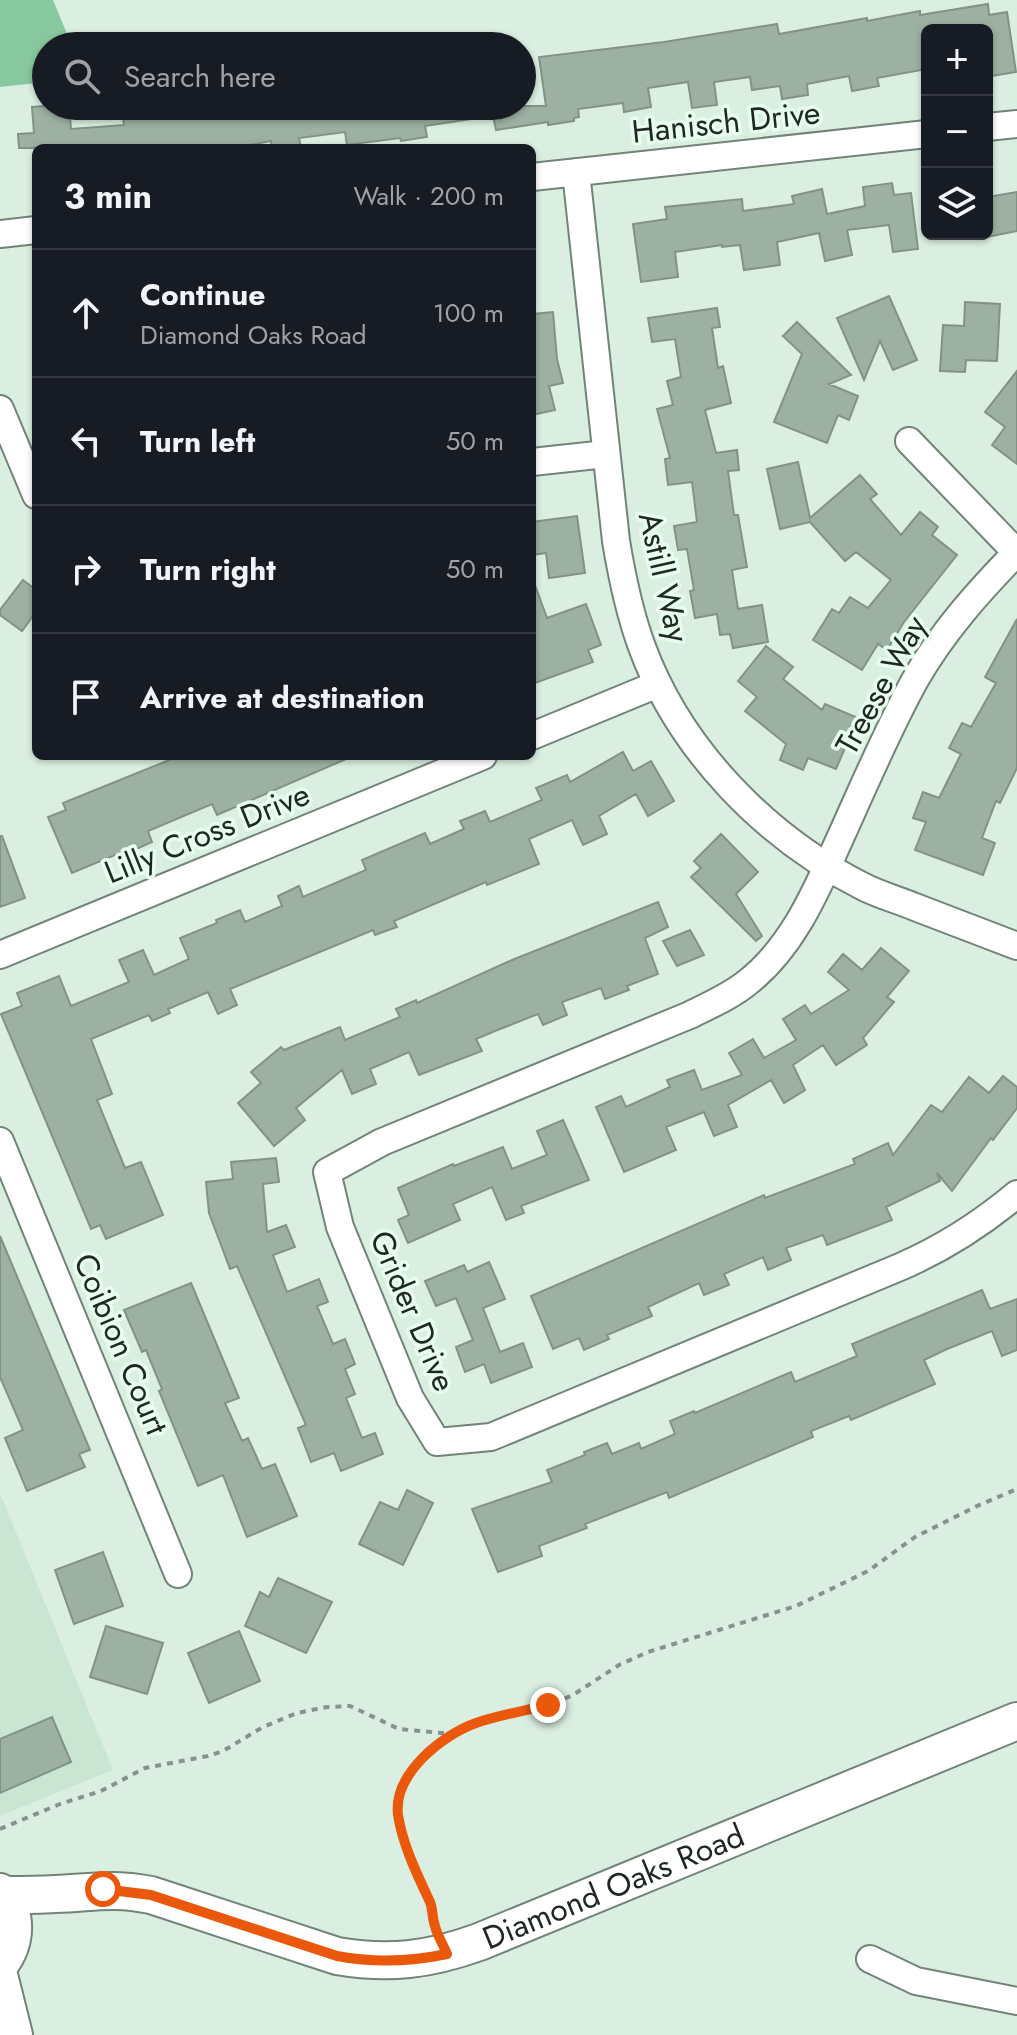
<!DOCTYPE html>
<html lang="en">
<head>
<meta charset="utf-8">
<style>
	:root { --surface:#171b24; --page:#20242c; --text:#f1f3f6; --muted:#9ea1a6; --line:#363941 }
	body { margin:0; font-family:Jost,sans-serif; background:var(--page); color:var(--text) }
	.controls { position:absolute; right:24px; top:24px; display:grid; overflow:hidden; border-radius:12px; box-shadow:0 2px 6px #0004 }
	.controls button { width:72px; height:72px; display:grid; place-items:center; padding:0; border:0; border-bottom:2px solid var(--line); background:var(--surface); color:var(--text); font:40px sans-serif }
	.stop { position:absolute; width:24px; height:24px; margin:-18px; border:6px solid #ea580c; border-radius:50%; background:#fff }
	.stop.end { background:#ea580c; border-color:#fff; box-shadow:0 2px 8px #0008 }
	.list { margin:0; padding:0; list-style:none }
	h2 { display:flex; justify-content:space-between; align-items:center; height:104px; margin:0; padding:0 32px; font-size:34px }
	h2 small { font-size:26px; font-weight:400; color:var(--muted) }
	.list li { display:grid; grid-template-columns:52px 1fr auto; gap:24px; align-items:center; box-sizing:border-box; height:128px; padding:0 32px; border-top:2px solid var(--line) }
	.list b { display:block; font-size:30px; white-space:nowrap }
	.list p { margin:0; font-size:26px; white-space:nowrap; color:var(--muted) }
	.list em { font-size:26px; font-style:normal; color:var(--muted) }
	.icon { flex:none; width:44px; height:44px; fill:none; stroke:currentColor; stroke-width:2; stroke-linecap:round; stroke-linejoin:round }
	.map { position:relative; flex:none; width:1017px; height:2035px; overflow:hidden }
	.search { position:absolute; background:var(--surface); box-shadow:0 2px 6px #0004; left:32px; top:32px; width:504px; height:88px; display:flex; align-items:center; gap:20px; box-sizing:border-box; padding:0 28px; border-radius:44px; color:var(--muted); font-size:30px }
	.panel { position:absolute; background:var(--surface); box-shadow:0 2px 6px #0004; left:32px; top:144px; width:504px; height:616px; border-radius:12px }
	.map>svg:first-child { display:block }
	.built { fill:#cae6d3 }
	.green { fill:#87c89f }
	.building { fill:#9db1a3; stroke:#809386; stroke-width:2 }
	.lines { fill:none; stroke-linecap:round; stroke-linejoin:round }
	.street-casing { stroke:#718477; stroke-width:30 }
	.secondary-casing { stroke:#718477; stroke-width:40 }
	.path { stroke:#85948a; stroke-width:4; stroke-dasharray:6 6; stroke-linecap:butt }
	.street { stroke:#fff; stroke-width:26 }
	.secondary { stroke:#fff; stroke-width:36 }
	.route { stroke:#ea580c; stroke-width:10 }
	.labels { text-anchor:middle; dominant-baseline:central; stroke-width:7; stroke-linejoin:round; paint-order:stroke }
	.street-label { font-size:32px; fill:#1f2722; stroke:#e7fdee }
</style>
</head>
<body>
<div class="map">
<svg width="1017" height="2035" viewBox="0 0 1017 2035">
	<rect width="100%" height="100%" fill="#daefe1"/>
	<path class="built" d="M 0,1493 L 113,1770 L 0,1816 Z"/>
	<path class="green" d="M 0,0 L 53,0 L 72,46 L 46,46 L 46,82 L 0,87 Z"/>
	<path class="building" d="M 988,4 L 989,15 L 1007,12 L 1016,72 L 991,76 L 989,63 L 987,63 L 987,30 L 927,30 L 927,69 L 877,78 L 879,86 L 852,91 L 849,76 L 807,84 L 808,95 L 782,99 L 780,86 L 752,90 L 750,77 L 714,82 L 717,105 L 692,108 L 688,82 L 648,88 L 651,107 L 624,112 L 623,103 L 578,109 L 579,117 L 574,118 L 574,121 L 548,125 L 548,122 L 496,130 L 491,106 L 546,106 L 539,57 L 664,42 L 777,24 L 779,34 L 867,18 L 867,21 L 920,11 L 920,15 Z
		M 44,106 L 69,106 L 71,129 L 124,125 L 121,106 L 484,106 L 485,117 L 425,126 L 427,137 L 401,141 L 400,138 L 347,145 L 345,132 L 299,138 L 301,148 L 272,148 L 271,141 L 234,148 L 19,148 L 18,134 L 34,133 L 32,107 Z
		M 892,183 L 894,195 L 911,193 L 918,249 L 893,252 L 889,225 L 847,230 L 852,255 L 825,261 L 819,233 L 777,242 L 780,265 L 744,270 L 740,245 L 722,247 L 722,245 L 675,252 L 678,277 L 641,282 L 633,224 L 667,219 L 665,207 L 742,199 L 743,211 L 794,204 L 792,196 L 822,189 L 827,214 L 865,206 L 863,187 Z
		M 1017,192 L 1017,231 L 987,237 L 987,197 Z
		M 889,296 L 917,360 L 893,370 L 880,341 L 864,380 L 837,318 Z
		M 965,302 L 1000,304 L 997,361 L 966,360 L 965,372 L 940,371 L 943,325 L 964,326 Z
		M 717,308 L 720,327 L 712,328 L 718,368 L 723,366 L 731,403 L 705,410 L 716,453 L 737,450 L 739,470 L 728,471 L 734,515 L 738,515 L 747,567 L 732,570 L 738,609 L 762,605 L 768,642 L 733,648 L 730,634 L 720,635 L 717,614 L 695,618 L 690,591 L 694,590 L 687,549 L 678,550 L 674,526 L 697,522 L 692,482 L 668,485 L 665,459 L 670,458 L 657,409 L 673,405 L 667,381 L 681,377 L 675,339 L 652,342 L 648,318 Z
		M 553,312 L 557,359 L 563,383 L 549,386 L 555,410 L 532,415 L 532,314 Z
		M 797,322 L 851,375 L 829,384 L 858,396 L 849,420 L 838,415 L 827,443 L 774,422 L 802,354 L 783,336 Z
		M 1017,371 L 1017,464 L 992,445 L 1005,427 L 985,412 Z
		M 798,462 L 810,518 L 860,475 L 877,494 L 870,499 L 901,535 L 920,512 L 938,527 L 932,535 L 957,555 L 904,622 L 887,650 L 878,644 L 862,670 L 813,640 L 832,609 L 839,613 L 850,597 L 868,608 L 891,580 L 856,552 L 845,561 L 810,522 L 780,529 L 767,469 Z
		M 577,516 L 585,573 L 549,578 L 546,553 L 532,555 L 532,522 Z
		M 23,580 L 36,590 L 36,612 L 22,631 L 0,615 L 0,610 Z
		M 535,585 L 547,618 L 586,604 L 601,645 L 588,650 L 593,662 L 532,684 L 532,586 Z
		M 1017,619 L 1017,768 L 1000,803 L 996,801 L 982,838 L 995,843 L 983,875 L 915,850 L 926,822 L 913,818 L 923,792 L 939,798 L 961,754 L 949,748 L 962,723 L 971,727 L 996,683 L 985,677 Z
		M 766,646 L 793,667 L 783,679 L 822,710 L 825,704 L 858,718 L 836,769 L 808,758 L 803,770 L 780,760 L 786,744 L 745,711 L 757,697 L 738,681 Z
		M 623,752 L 633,771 L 651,761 L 674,801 L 648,816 L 636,794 L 599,816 L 607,834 L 583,845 L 572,820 L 529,839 L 539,864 L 487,885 L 486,882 L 394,921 L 397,927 L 375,935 L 373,930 L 230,989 L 237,1005 L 218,1014 L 208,992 L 168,1009 L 170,1013 L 152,1021 L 149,1015 L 91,1039 L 112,1094 L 97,1100 L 125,1168 L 141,1162 L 163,1215 L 106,1239 L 100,1225 L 91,1229 L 1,1014 L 22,1006 L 17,993 L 59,976 L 71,1006 L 129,982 L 119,960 L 143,950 L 154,975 L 189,959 L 180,938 L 217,923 L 216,920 L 240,910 L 245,922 L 282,906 L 278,896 L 299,886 L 303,897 L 366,870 L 362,860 L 425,833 L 430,844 L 464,829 L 460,821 L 485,811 L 490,822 L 542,800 L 536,788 L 567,775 L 570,782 Z
		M 179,756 L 353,756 L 217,815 L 212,804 L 148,831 L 152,842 L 130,852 L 129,849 L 72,873 L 48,817 L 66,810 L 63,803 Z
		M 721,834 L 758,872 L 736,894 L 762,936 L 756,941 L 691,877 L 701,868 L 694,861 Z
		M 0,836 L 2,836 L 25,898 L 0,907 Z
		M 658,902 L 668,927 L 645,938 L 658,974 L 627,986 L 629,990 L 605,999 L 601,988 L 562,1002 L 567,1015 L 543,1025 L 538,1014 L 495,1031 L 476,1039 L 482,1051 L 419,1075 L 409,1052 L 370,1069 L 376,1084 L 352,1094 L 342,1070 L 296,1108 L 305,1120 L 274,1146 L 238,1103 L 261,1083 L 251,1072 L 281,1047 L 284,1050 L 340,1027 L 345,1040 L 400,1017 L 396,1009 L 416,1000 L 417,1003 L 512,960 Z
		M 690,930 L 704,955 L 677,966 L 663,941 Z
		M 881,948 L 909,971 L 887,997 L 894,1002 L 863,1038 L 867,1045 L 836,1065 L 823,1045 L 793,1065 L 805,1090 L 784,1103 L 771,1080 L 728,1105 L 737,1127 L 714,1136 L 704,1112 L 666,1127 L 676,1150 L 624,1172 L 596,1107 L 621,1096 L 626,1107 L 670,1087 L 667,1080 L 694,1070 L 702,1090 L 742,1075 L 729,1053 L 753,1039 L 764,1058 L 796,1040 L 783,1019 L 805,1005 L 811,1014 L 849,990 L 828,972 L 843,954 L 862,970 Z
		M 1003,1076 L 1017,1087 L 1017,1108 L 993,1140 L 991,1138 L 952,1191 L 937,1173 L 940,1181 L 886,1207 L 892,1220 L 827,1245 L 823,1235 L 786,1248 L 791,1260 L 768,1270 L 763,1257 L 724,1274 L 729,1285 L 704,1295 L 699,1283 L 648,1307 L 652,1316 L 607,1335 L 609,1339 L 584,1350 L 579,1338 L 553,1349 L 531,1296 L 764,1195 L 765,1198 L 855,1164 L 853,1159 L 888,1143 L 893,1155 L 931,1105 L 942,1112 L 969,1077 L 989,1093 Z
		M 563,1120 L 589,1180 L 521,1206 L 524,1213 L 506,1220 L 492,1187 L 453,1204 L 460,1220 L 408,1243 L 398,1220 L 409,1215 L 398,1188 L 453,1164 L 454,1166 L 503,1147 L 512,1169 L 547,1155 L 537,1131 Z
		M 276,1158 L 279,1182 L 263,1184 L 267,1232 L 286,1225 L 295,1247 L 273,1255 L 287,1292 L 319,1279 L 328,1302 L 317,1306 L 333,1344 L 345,1339 L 355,1364 L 345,1369 L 355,1394 L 346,1398 L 362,1438 L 375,1433 L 383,1454 L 341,1471 L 334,1453 L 311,1462 L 298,1428 L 306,1425 L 237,1266 L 230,1269 L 209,1213 L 206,1182 L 233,1179 L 231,1162 Z
		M 0,1236 L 90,1450 L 79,1454 L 85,1467 L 27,1491 L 5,1438 L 23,1430 L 0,1377 Z
		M 489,1262 L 505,1299 L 483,1308 L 500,1352 L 523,1343 L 532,1367 L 491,1383 L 484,1364 L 465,1372 L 456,1347 L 473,1340 L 456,1298 L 436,1306 L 425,1281 L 464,1265 L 467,1272 Z
		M 191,1283 L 239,1398 L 225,1403 L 242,1441 L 248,1438 L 262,1469 L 275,1464 L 297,1516 L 247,1537 L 223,1475 L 198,1486 L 159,1391 L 162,1389 L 146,1350 L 142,1352 L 124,1310 Z
		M 982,1290 L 990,1309 L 1017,1299 L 1017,1350 L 1002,1356 L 992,1331 L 947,1349 L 924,1360 L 935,1384 L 851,1420 L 849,1416 L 811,1431 L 813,1437 L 669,1498 L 667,1492 L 585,1524 L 587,1528 L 539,1546 L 542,1556 L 498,1572 L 472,1509 L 552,1482 L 547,1470 L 585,1455 L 584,1452 L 607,1443 L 612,1454 L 639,1443 L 641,1449 L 675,1434 L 670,1421 L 694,1411 L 695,1413 L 791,1372 L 795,1382 L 857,1356 L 852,1344 Z
		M 407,1490 L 433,1503 L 403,1565 L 359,1544 L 380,1502 L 398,1510 Z
		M 103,1552 L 123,1606 L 74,1624 L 55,1570 Z
		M 278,1578 L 332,1602 L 306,1653 L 245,1626 L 260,1592 L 269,1597 Z
		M 106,1626 L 163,1643 L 147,1694 L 90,1677 Z
		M 239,1631 L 260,1681 L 209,1703 L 188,1653 Z
		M 52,1717 L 71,1762 L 0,1793 L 0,1739 Z"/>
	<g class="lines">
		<g class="street-casing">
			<path id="street" d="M 987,127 L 1017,124
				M 576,172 L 616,541 C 622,577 629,612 642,647 C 680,750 766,838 864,887 C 880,895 898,900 915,907 C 949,920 983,933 1017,946
				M 532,177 L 927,134
				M 0,234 L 36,230
				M 0,409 L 36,495
				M 909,441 L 1016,552
				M 532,462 L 606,454
				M 1017,552 C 979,591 942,632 915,680 C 888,729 865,783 842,834 C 818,886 795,945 748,982 C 731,996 710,1005 690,1015 L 382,1142 L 327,1172 L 340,1227 L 410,1398 L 437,1442 L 491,1437 L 900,1267 C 944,1248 980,1225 1017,1194
				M 532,736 L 658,684
				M 0,955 L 483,756
				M 0,1141 L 178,1574
				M 870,1959 L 916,1981 L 1017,2001"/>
		</g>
		<g class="secondary-casing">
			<g id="secondary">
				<path d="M 0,1892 C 18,1914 17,1942 0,1964"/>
				<path id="s1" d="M 3,1895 C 20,1895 38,1895 55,1894 C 93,1893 111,1887 151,1895 L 337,1956 C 389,1965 429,1960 479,1942 L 1017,1721"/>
				<path d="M 0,1979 L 14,2035"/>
			</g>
		</g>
		<path class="path" d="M 0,1829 L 60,1804 L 101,1791 L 145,1768 L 208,1756 L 223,1751 L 263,1727 L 297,1713 L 327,1707 L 350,1706 L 399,1729 L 452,1734
			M 434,1924 L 432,1906 L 412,1866 L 398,1813 L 401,1792 L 409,1775 L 425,1756 L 452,1734 L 476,1723 L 548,1705 L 573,1695 L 619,1665 L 648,1652 L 796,1606 L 868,1571 L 915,1537 L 977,1506 L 1017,1489"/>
		<use href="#street" class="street"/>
		<use href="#secondary" class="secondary"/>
	</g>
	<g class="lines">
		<path class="route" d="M 103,1889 L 151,1895 L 337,1956 C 374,1963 409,1962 447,1954 C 443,1944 437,1935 435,1926 C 432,1918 433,1909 430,1902 C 417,1874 403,1846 398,1815 C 393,1774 442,1735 476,1723 C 499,1715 524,1711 548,1705"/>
	</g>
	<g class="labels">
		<g class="street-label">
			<text transform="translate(726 122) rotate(-6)">Hanisch Drive</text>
			<text transform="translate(664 577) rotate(77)">Astill Way</text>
			<text transform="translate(881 685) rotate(-61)">Treese Way</text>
			<text transform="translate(207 833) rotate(-22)">Lilly Cross Drive</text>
			<text transform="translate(413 1311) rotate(67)">Grider Drive</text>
			<text transform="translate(121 1344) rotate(67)">Coibion Court</text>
			<text stroke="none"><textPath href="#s1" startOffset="634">Diamond Oaks Road</textPath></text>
		</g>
	</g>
</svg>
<div class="controls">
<button>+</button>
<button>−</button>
<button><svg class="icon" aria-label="layers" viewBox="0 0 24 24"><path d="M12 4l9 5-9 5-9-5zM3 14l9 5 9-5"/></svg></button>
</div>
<div class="stop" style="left:103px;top:1889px"></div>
<div class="stop end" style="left:548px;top:1705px"></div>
<div class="search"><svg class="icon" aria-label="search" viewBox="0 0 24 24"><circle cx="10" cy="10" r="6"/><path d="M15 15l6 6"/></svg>Search here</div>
<section class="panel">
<h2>3 min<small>Walk · 200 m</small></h2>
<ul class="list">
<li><svg class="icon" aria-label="ahead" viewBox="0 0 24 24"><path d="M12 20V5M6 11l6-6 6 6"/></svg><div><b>Continue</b><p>Diamond Oaks Road</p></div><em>100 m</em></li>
<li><svg class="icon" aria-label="left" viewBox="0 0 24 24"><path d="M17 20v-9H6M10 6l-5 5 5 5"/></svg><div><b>Turn left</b></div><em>50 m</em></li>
<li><svg class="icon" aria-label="right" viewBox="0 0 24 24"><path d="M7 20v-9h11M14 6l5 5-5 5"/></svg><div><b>Turn right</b></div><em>50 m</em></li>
<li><svg class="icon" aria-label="arrive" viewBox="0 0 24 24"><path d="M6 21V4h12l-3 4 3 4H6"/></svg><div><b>Arrive at destination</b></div></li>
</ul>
</section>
</div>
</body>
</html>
